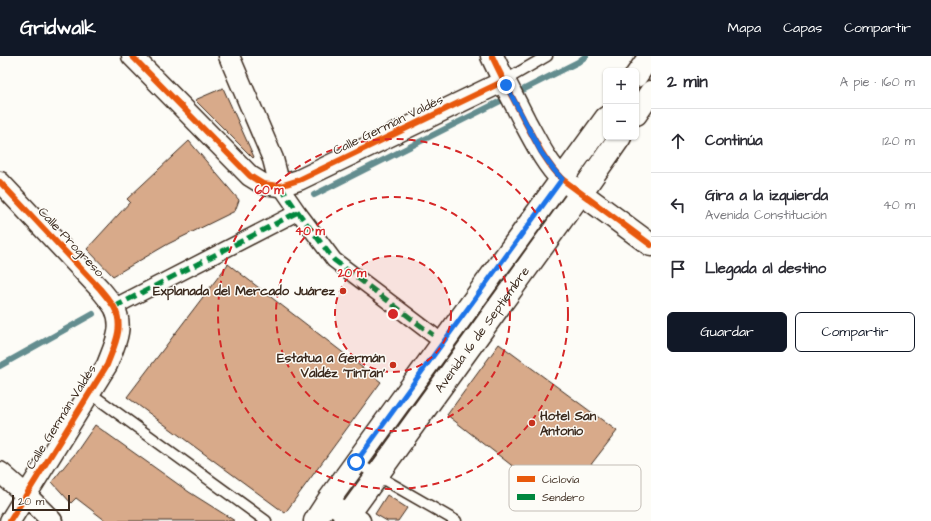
<!DOCTYPE html>
<html lang="es">
<head>
<meta charset="utf-8">
<style>
	:root { --surface:#fff; --page:#f2f2f3; --text:#2b2b33; --muted:#7c7c81; --line:#e1e1e2; --accent:#111827 }
	body { margin:0; font-family:"Architects Daughter",sans-serif; background:var(--page); color:var(--text) }
	.controls { position:absolute; right:12px; top:12px; display:grid; overflow:hidden; border-radius:6px; box-shadow:0 1px 3px #0004 }
	.controls button { width:36px; height:36px; display:grid; place-items:center; padding:0; border:0; border-bottom:1px solid var(--line); background:var(--surface); color:var(--text); font:20px sans-serif }
	.scale { position:absolute; left:12px; bottom:10px; width:58px; box-sizing:border-box; padding-left:4px; border:2px solid #3b2a1e; border-top:0; font-size:11px; line-height:14px; white-space:nowrap; color:#3b2a1e; -webkit-text-stroke:3px #fdfcf7; paint-order:stroke }
	.stop { position:absolute; width:12px; height:12px; margin:-9px; border:3px solid #1a73e8; border-radius:50%; background:#fff }
	.stop.end { background:#1a73e8; border-color:#fff; box-shadow:0 1px 4px #0008 }
	.list { margin:0; padding:0; list-style:none }
	h2 { display:flex; justify-content:space-between; align-items:center; height:52px; margin:0; padding:0 16px; font-size:17px }
	h2 small { font-size:13px; font-weight:400; color:var(--muted) }
	.list li { display:grid; grid-template-columns:26px 1fr auto; gap:12px; align-items:center; box-sizing:border-box; height:64px; padding:0 16px; border-top:1px solid var(--line) }
	.list b { display:block; font-size:15px; white-space:nowrap }
	.list p { margin:0; font-size:13px; white-space:nowrap; color:var(--muted) }
	.list em { font-size:13px; font-style:normal; color:var(--muted) }
	.actions { display:flex; gap:8px; padding:12px 16px }
	.actions a { flex:1; padding:9px 0; border:1px solid var(--accent); border-radius:6px; text-align:center; font-size:14px; color:var(--accent) }
	.actions .main { background:var(--accent); color:#fff }
	.icon { flex:none; width:22px; height:22px; fill:none; stroke:currentColor; stroke-width:2; stroke-linecap:round; stroke-linejoin:round }
	.map { position:relative; flex:none; width:651px; height:465px; overflow:hidden }
	header { display:flex; align-items:center; gap:24px; box-sizing:border-box; height:56px; padding:0 20px; background:var(--accent); color:#fff }
	header strong { font-size:19px }
	nav { display:flex; gap:22px; margin-inline-start:auto; font-size:14px }
	main { display:flex }
	aside { flex:1; background:var(--surface) }
	.map>svg:first-child { display:block }
	.lines { fill:none; stroke-linecap:round; stroke-linejoin:round }
	.stream { stroke:#648d8f; stroke-width:6 }
	.building { fill:#d8aa8a; stroke:#3b2a1e }
	.service-casing { stroke:#3b2a1e; stroke-width:13 }
	.pedestrian-casing { stroke:#3b2a1e; stroke-width:18 }
	.minor-casing { stroke:#3b2a1e; stroke-width:23 }
	.tertiary-casing { stroke:#3b2a1e; stroke-width:25 }
	.primary-casing { stroke:#3b2a1e; stroke-width:25 }
	.service { stroke:#fdfcf7; stroke-width:10 }
	.pedestrian { stroke:#fdfcf7; stroke-width:15 }
	.minor { stroke:#fdfcf7; stroke-width:20 }
	.tertiary { stroke:#fdfcf7; stroke-width:22 }
	.primary { stroke:#fdfcf7; stroke-width:22 }
	.quiet { stroke:#00873e; stroke-width:5; stroke-dasharray:10 5; stroke-linecap:butt }
	.cycleway-casing { stroke:#fdfcf7; stroke-width:8 }
	.cycleway { stroke:#e8590c; stroke-width:6 }
	.route { stroke:#1a73e8; stroke-width:5 }
	.ring { fill:none; stroke:#d62828; stroke-width:2; stroke-dasharray:7 5 }
	.poi-dot { fill:#c8321e; stroke:#fdfcf7; stroke-width:1.5 }
	.labels { text-anchor:middle; dominant-baseline:central; stroke-width:3; stroke-linejoin:round; paint-order:stroke }
	.street-label { font-size:13px; fill:#3b2a1e; stroke:#fdfcf7 }
	.poi-label { font-size:13px; font-weight:bold; fill:#3b2a1e; stroke:#fdfcf7; text-anchor:end }
	.key { fill:#fdfcf7; stroke:#c3bdb6; stroke-width:1 }
	.key-label { font-size:11px; fill:#3b2a1e }
	.centre { fill:#d62828; stroke:#fdfcf7; stroke-width:2 }
	.ring-label { font-size:12px; text-anchor:middle; font-weight:bold; fill:#d62828; stroke:#fdfcf7; stroke-width:3; stroke-linejoin:round; paint-order:stroke }
</style>
</head>
<body>
<header>
<strong>Gridwalk</strong>
<nav><a>Mapa</a><a>Capas</a><a>Compartir</a></nav>
</header>
<main>
<div class="map">
<svg width="651" height="465" viewBox="0 0 651 465">
	<rect width="100%" height="100%" fill="#fdfcf7"/>
	<filter id="ink" filterUnits="userSpaceOnUse"><feTurbulence type="fractalNoise" baseFrequency=".025" numOctaves="2"/><feDisplacementMap in="SourceGraphic" scale="8" xChannelSelector="R" yChannelSelector="G"/><feConvolveMatrix kernelMatrix="1 2 1 2 8 2 1 2 1" color-interpolation-filters="sRGB"/></filter>
	<g filter="url(#ink)">
		<g class="lines">
			<path class="stream" d="M 314,139 L 578,6 L 586,0
				M 0,310 L 93,258"/>
		</g>
		<path class="building" d="M 223,32 L 254,101 L 253,102 L 195,44 Z
			M 189,85 L 239,144 L 235,155 L 168,188 L 113,220 L 87,193 L 130,146 L 127,143 Z
			M 228,208 L 381,326 L 285,457 L 127,341 Z
			M 499,288 L 617,375 L 572,433 L 515,412 L 447,359 Z
			M 95,369 L 189,436 L 235,465 L 106,465 L 76,442 L 71,447 L 52,426 L 67,407 L 75,398 Z
			M 387,439 L 407,452 L 398,465 L 387,465 L 375,458 Z"/>
		<g class="lines">
			<g class="service-casing">
				<path id="service" d="M 504,25 L 547,0
					M 90,337 L 266,465
					M 356,406 L 376,419 L 456,465"/>
			</g>
			<g class="pedestrian-casing">
				<path id="pedestrian" d="M 280,130 L 298,156 L 334,204 L 433,279
					M 114,251 L 298,156"/>
			</g>
			<g class="minor-casing">
				<path id="minor" d="M 132,0 L 250,120 L 263,128 L 280,130 L 299,124 L 504,25
					M 229,0 L 273,103 L 280,130
					M 0,126 L 100,233 C 105,239 110,245 114,251 C 125,271 114,290 107,309 L 10,465
					M 0,416 L 26,439 L 52,465
					M 328,445 L 348,459 L 360,465"/>
			</g>
			<g class="tertiary-casing">
				<path id="tertiary" d="M 492,0 C 502,22 514,44 525,66 C 536,86 546,107 562,123 L 651,189"/>
			</g>
			<g class="primary-casing">
				<g id="primary">
					<path d="M 636,20 L 650,0"/>
					<path d="M 636,58 L 651,36"/>
					<path d="M 315,465 L 328,445 L 606,62"/>
					<path id="s1" d="M 344,465 L 581,137 L 620,81"/>
				</g>
			</g>
			<use href="#service" class="service"/>
			<use href="#pedestrian" class="pedestrian"/>
			<use href="#minor" class="minor"/>
			<use href="#tertiary" class="tertiary"/>
			<use href="#primary" class="primary"/>
			<path class="quiet" d="M 280,130 L 298,156 L 334,204 L 433,279
				M 114,251 L 298,156"/>
			<g class="cycleway-casing">
				<path id="cycleway" d="M 132,0 L 250,120 L 263,128 L 280,130 L 299,124 L 504,25
					M 492,0 C 502,22 514,44 525,66 C 536,86 546,107 562,123 L 651,189
					M 0,126 L 100,233 C 105,239 110,245 114,251 C 125,271 114,290 107,309 L 10,465"/>
			</g>
			<use href="#cycleway" class="cycleway"/>
		</g>
	</g>
	<g class="lines" filter="url(#ink)">
		<path class="route" d="M 356,406 L 562,123 L 554,114 L 541,96 L 506,29"/>
	</g>
	<circle cx="393" cy="258" r="58" fill="#d62828" fill-opacity=".12"/>
	<g class="ring">
		<circle cx="393" cy="258" r="58"/>
		<circle cx="393" cy="258" r="117"/>
		<circle cx="393" cy="258" r="175"/>
	</g>
	<g class="poi-dot">
		<circle cx="343" cy="235" r="4"/>
		<circle cx="393" cy="309" r="4"/>
		<circle cx="532" cy="367" r="4"/>
	</g>
	<g class="labels">
		<g class="street-label">
			<text transform="translate(388 69) rotate(-26)">Calle Germán Valdés</text>
			<text transform="translate(71 186) rotate(47)">Calle Progreso</text>
			<text stroke="none"><textPath href="#s1" startOffset="236">Avenida 16 de Septiembre</textPath></text>
			<text transform="translate(61 361) rotate(-58)">Calle Germán Valdés</text>
		</g>
		<g class="poi-label">
			<text x="335" y="235">Explanada del Mercado Juárez</text>
			<text x="385" y="302">Estatua a Germán<tspan x="385" dy="15">Valdéz 'TinTan'</tspan></text>
			<text x="540" y="360" text-anchor="start">Hotel San<tspan x="540" dy="15">Antonio</tspan></text>
		</g>
	</g>
	<rect x="509" y="409" width="132" height="46" rx="6" class="key"/>
	<rect x="517" y="420" width="18" height="6" fill="#e8590c"/>
	<rect x="517" y="438" width="18" height="6" fill="#00873e"/>
	<g class="key-label">
		<text x="542" y="427">Ciclovía</text>
		<text x="542" y="445">Sendero</text>
	</g>
	<circle cx="393" cy="258" r="6" class="centre"/>
	<g class="ring-label">
		<text x="269" y="138">60 m</text>
		<text x="310" y="179">40 m</text>
		<text x="352" y="221">20 m</text>
	</g>
</svg>
<div class="controls">
<button>+</button>
<button>−</button>
</div>
<div class="scale">20 m</div>
<div class="stop" style="left:356px;top:406px"></div>
<div class="stop end" style="left:506px;top:29px"></div>
</div>
<aside>
<h2>2 min<small>A pie · 160 m</small></h2>
<ul class="list">
<li><svg class="icon" aria-label="ahead" viewBox="0 0 24 24"><path d="M12 20V5M6 11l6-6 6 6"/></svg><div><b>Continúa</b></div><em>120 m</em></li>
<li><svg class="icon" aria-label="left" viewBox="0 0 24 24"><path d="M17 20v-9H6M10 6l-5 5 5 5"/></svg><div><b>Gira a la izquierda</b><p>Avenida Constitución</p></div><em>40 m</em></li>
<li><svg class="icon" aria-label="arrive" viewBox="0 0 24 24"><path d="M6 21V4h12l-3 4 3 4H6"/></svg><div><b>Llegada al destino</b></div></li>
</ul>
<div class="actions"><a class="main">Guardar</a><a>Compartir</a></div>
</aside>
</main>
</body>
</html>
